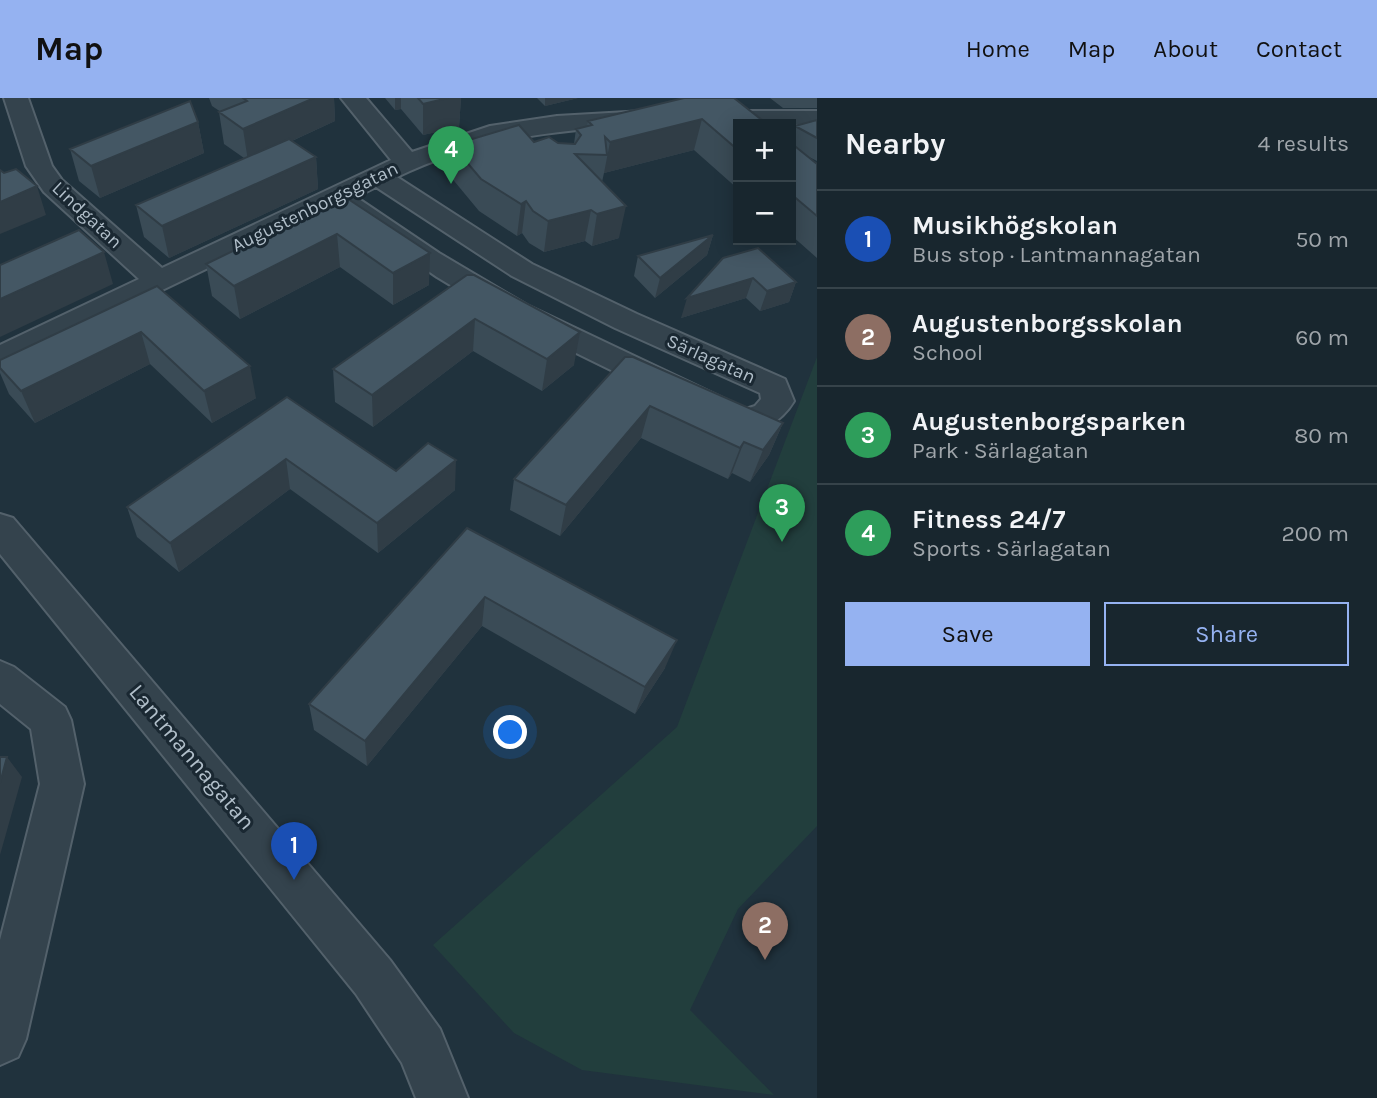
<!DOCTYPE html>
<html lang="en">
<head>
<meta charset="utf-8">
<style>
	:root { --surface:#18262e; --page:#25323a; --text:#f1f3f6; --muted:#9fa5aa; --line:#36434a; --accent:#95b2f1 }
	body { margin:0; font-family:Karla,sans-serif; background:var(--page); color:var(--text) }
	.controls { position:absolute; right:21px; top:21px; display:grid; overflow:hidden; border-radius:0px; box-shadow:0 4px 18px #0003 }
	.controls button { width:63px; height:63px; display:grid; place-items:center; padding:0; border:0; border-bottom:2px solid var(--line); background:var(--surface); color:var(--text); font:35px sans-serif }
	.you { position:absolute; left:511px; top:635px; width:24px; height:24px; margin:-18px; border:5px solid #fff; border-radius:50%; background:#1a73e8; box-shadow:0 0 0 10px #1a73e833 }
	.badge { display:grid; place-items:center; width:46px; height:46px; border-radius:50%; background:var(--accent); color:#fff; font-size:23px; font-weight:700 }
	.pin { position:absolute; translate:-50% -58px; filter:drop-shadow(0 2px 4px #0008) }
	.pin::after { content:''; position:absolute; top:37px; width:24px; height:21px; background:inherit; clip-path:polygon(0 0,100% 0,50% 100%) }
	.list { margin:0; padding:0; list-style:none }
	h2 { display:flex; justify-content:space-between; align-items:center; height:91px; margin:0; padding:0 28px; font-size:30px }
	h2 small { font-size:23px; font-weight:400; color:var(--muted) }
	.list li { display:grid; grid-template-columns:46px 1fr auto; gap:21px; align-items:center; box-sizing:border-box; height:98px; padding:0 28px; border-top:2px solid var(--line) }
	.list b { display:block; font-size:26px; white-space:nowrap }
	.list p { margin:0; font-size:23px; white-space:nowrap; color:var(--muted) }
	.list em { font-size:23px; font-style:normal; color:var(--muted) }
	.actions { display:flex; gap:14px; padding:21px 28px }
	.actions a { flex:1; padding:16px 0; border:2px solid var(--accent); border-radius:0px; text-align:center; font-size:24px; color:var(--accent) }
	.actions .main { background:var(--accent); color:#111 }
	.map { position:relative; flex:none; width:817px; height:1000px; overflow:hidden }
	header { display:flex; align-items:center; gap:42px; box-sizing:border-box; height:98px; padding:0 35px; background:var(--accent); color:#111 }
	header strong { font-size:33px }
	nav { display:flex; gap:38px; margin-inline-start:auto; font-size:24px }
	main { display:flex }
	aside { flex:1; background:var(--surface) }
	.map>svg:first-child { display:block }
	.green { fill:#223e3d }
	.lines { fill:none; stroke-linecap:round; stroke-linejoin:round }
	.minor-casing { stroke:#53616b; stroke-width:4 }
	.minor { fill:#34434d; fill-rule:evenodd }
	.wall { fill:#3a4b56 }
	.shaded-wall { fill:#303d46 }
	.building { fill:#445764; stroke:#303d46; stroke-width:2 }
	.labels { text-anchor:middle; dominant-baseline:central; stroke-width:6; stroke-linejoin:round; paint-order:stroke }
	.far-street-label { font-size:19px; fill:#b0bec9; stroke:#1a2832 }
	.street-label { font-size:23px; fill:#b0bec9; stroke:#1a2832 }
</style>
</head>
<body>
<header>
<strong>Map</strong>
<nav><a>Home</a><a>Map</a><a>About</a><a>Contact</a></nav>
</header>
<main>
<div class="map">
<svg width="817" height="1000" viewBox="0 0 817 1000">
	<rect width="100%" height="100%" fill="#20323d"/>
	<path class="green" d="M 817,259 L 817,728 L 738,811 L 690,912 L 774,997 L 582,972 L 514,935 L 433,847 L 677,629 Z"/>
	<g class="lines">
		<g class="minor-casing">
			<path id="minor" d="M 4,0 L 28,0 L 52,68 L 62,82 L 162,170 L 391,62 L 341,0 L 366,0 L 412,54 L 490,28 L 557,18 L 644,13 L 653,15 L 656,20 L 653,25 L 644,27 C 556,32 477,40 397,79 L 532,166 L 637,216 L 785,281 L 794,303 C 781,325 757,339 731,331 L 505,220 L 437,179 L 335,109 L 0,270 L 0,247 L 139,181 L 44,94 L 26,68 ZM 376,89 L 512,178 L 615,230 L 760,295 L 761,301 L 755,308 L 746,311 L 527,207 L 439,155 L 356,99 Z
				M 707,13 L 817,13 L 817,27 L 698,25 L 695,20 L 698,15 Z
				M 0,416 L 13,420 L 390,862 L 440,931 L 468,1000 L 416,1000 L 402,965 L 356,896 L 0,456 Z
				M 0,563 L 14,569 L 65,609 L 71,622 L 84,686 L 26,941 L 18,959 L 0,967 L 0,842 L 40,686 L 31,631 L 0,606 Z"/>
		</g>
		<use href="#minor" class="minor"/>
	</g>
	<path class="wall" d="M 209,0 L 334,0 L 335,23 L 292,43 L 316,59 L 318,91 L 169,160 L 144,139 L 136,107 L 244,60 L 224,46 L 219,14 L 221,14 L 212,8 Z
		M 385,0 L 461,0 L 459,29 L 423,37 L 401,11 L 395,12 Z
		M 537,0 L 578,0 L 545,8 Z
		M 684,0 L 738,26 L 738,91 L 694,52 L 604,75 L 602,84 L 619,140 L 592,148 L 585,143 L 544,154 L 529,145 L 522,135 L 517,138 L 479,113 L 450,78 L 452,47 L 534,44 L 574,46 L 576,31 L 587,28 L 588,23 Z
		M 770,0 L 817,0 L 817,10 L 783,10 Z
		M 817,22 L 817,63 L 807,58 L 817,66 L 817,160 L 791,137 L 791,42 L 795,28 Z
		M 198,24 L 204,55 L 100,100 L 79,83 L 70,51 Z
		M 345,99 L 429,187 L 393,207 L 340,169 L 240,221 L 212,198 L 206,166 Z
		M 713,137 L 707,157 L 655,200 L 634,178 L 638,158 Z
		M 723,160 L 796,184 L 789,204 L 760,213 L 746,200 L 681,220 Z
		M 467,177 L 574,267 L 542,293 L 473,253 L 373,329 L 335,304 L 333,271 Z
		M 157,188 L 256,300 L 212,325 L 150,266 L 35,325 L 9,296 L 0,275 L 0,262 Z
		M 625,259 L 783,325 L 769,357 L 750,384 L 732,375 L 728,381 L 641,340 L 560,438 L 510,412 L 514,381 Z
		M 287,299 L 396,373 L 455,392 L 378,455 L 290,391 L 179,474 L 137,439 L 127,409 Z
		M 467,430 L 665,570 L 635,616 L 482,528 L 367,668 L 314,632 L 309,606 Z"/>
	<path class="shaded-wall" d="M 314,0 L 334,0 L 335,23 L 248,63 L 243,31 Z
		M 395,0 L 401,0 L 401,11 L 395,12 Z
		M 448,0 L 461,0 L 459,29 L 423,37 L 423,6 Z
		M 545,0 L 578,0 L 545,8 Z
		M 702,21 L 694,52 L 604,75 L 610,44 Z
		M 198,24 L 204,55 L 100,100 L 91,68 Z
		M 316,59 L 318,91 L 169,160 L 162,128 Z
		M 37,88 L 46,117 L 0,136 L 0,104 Z
		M 526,103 L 522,135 L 517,138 L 521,106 Z
		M 626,108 L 619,140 L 592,148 L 597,116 Z
		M 591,112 L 585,143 L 544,154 L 548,123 Z
		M 337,136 L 340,169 L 240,221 L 234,188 Z
		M 713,137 L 707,157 L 655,200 L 660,180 Z
		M 104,154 L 113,186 L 0,239 L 0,201 Z
		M 430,155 L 429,187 L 393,207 L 393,175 Z
		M 753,180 L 746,200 L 681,220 L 687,200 Z
		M 796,184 L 789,204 L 760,213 L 767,193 Z
		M 475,221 L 473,253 L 373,329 L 372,297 Z
		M 141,234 L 150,266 L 35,325 L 21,293 Z
		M 580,234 L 574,267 L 542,293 L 547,261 Z
		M 250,268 L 256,300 L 212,325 L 204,293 Z
		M 650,308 L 641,340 L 560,438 L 566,407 Z
		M 783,325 L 769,357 L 750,384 L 763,352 Z
		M 744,344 L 732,375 L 728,381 L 740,350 Z
		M 286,361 L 290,391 L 179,474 L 170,445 Z
		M 456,362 L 455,392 L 378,455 L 377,425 Z
		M 485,499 L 482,528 L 367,668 L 365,643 Z
		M 677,542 L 665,570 L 635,616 L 645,589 Z
		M 7,659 L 22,679 L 0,757 L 0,685 Z"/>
	<path class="building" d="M 243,0 L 314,0 L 243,31 L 219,14 L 247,3 Z
		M 418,0 L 448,0 L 423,6 Z
		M 684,0 L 734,0 L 767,26 L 738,26 L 738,52 L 702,21 L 610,44 L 605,39 L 607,57 L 575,56 L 626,108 L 597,116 L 591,112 L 548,123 L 533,113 L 526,103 L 521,106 L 481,81 L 452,47 L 519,27 L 534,44 L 549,39 L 558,45 L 575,46 L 581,37 L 576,31 L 592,27 L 588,23 Z
		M 190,3 L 198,24 L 91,68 L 70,51 Z
		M 817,22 L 817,40 L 795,28 Z
		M 289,41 L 316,59 L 162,128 L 136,107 Z
		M 791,45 L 817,66 L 817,118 L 791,96 Z
		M 16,71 L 37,88 L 0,104 L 0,72 L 4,75 Z
		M 345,99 L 430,155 L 393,175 L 337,136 L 234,188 L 206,166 Z
		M 79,132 L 104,154 L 0,201 L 0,167 Z
		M 713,137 L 660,180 L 638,158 Z
		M 758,150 L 796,184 L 767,193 L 753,180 L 687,200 L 723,160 Z
		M 467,177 L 474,177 L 580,234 L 547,261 L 475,221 L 372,297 L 333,271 Z
		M 157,188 L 250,268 L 204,293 L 141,234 L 21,293 L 0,270 L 0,262 Z
		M 625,259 L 633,259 L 783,325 L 763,352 L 744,344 L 740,350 L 650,308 L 566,407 L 514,381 Z
		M 287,299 L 396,373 L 428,345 L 456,362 L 377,425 L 286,361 L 170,445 L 127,409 Z
		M 467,430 L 677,542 L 645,589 L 485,499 L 365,643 L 309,606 Z
		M 0,659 L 7,659 L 0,685 Z"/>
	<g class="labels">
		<g class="far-street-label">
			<text transform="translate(315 109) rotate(-26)">Augustenborgsgatan</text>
			<text transform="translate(87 117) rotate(43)">Lindgatan</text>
			<text transform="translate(711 261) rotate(24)">Särlagatan</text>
		</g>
		<g class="street-label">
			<text transform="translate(192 659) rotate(50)">Lantmannagatan</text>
		</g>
	</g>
</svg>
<div class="controls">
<button>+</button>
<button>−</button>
</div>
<div class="you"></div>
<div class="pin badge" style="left:294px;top:782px;background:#1a4fb4">1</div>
<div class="pin badge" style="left:765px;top:862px;background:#8d6e63">2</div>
<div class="pin badge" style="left:782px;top:444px;background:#2e9e5b">3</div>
<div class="pin badge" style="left:451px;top:86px;background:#2e9e5b">4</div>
</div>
<aside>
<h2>Nearby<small>4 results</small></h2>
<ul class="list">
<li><span class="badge" style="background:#1a4fb4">1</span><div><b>Musikhögskolan</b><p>Bus stop · Lantmannagatan</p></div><em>50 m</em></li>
<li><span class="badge" style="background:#8d6e63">2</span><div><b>Augustenborgsskolan</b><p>School</p></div><em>60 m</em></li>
<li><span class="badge" style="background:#2e9e5b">3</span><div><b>Augustenborgsparken</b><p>Park · Särlagatan</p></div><em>80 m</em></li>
<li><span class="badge" style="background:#2e9e5b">4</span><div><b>Fitness 24/7</b><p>Sports · Särlagatan</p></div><em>200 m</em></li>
</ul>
<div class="actions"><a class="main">Save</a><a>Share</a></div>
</aside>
</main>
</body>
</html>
